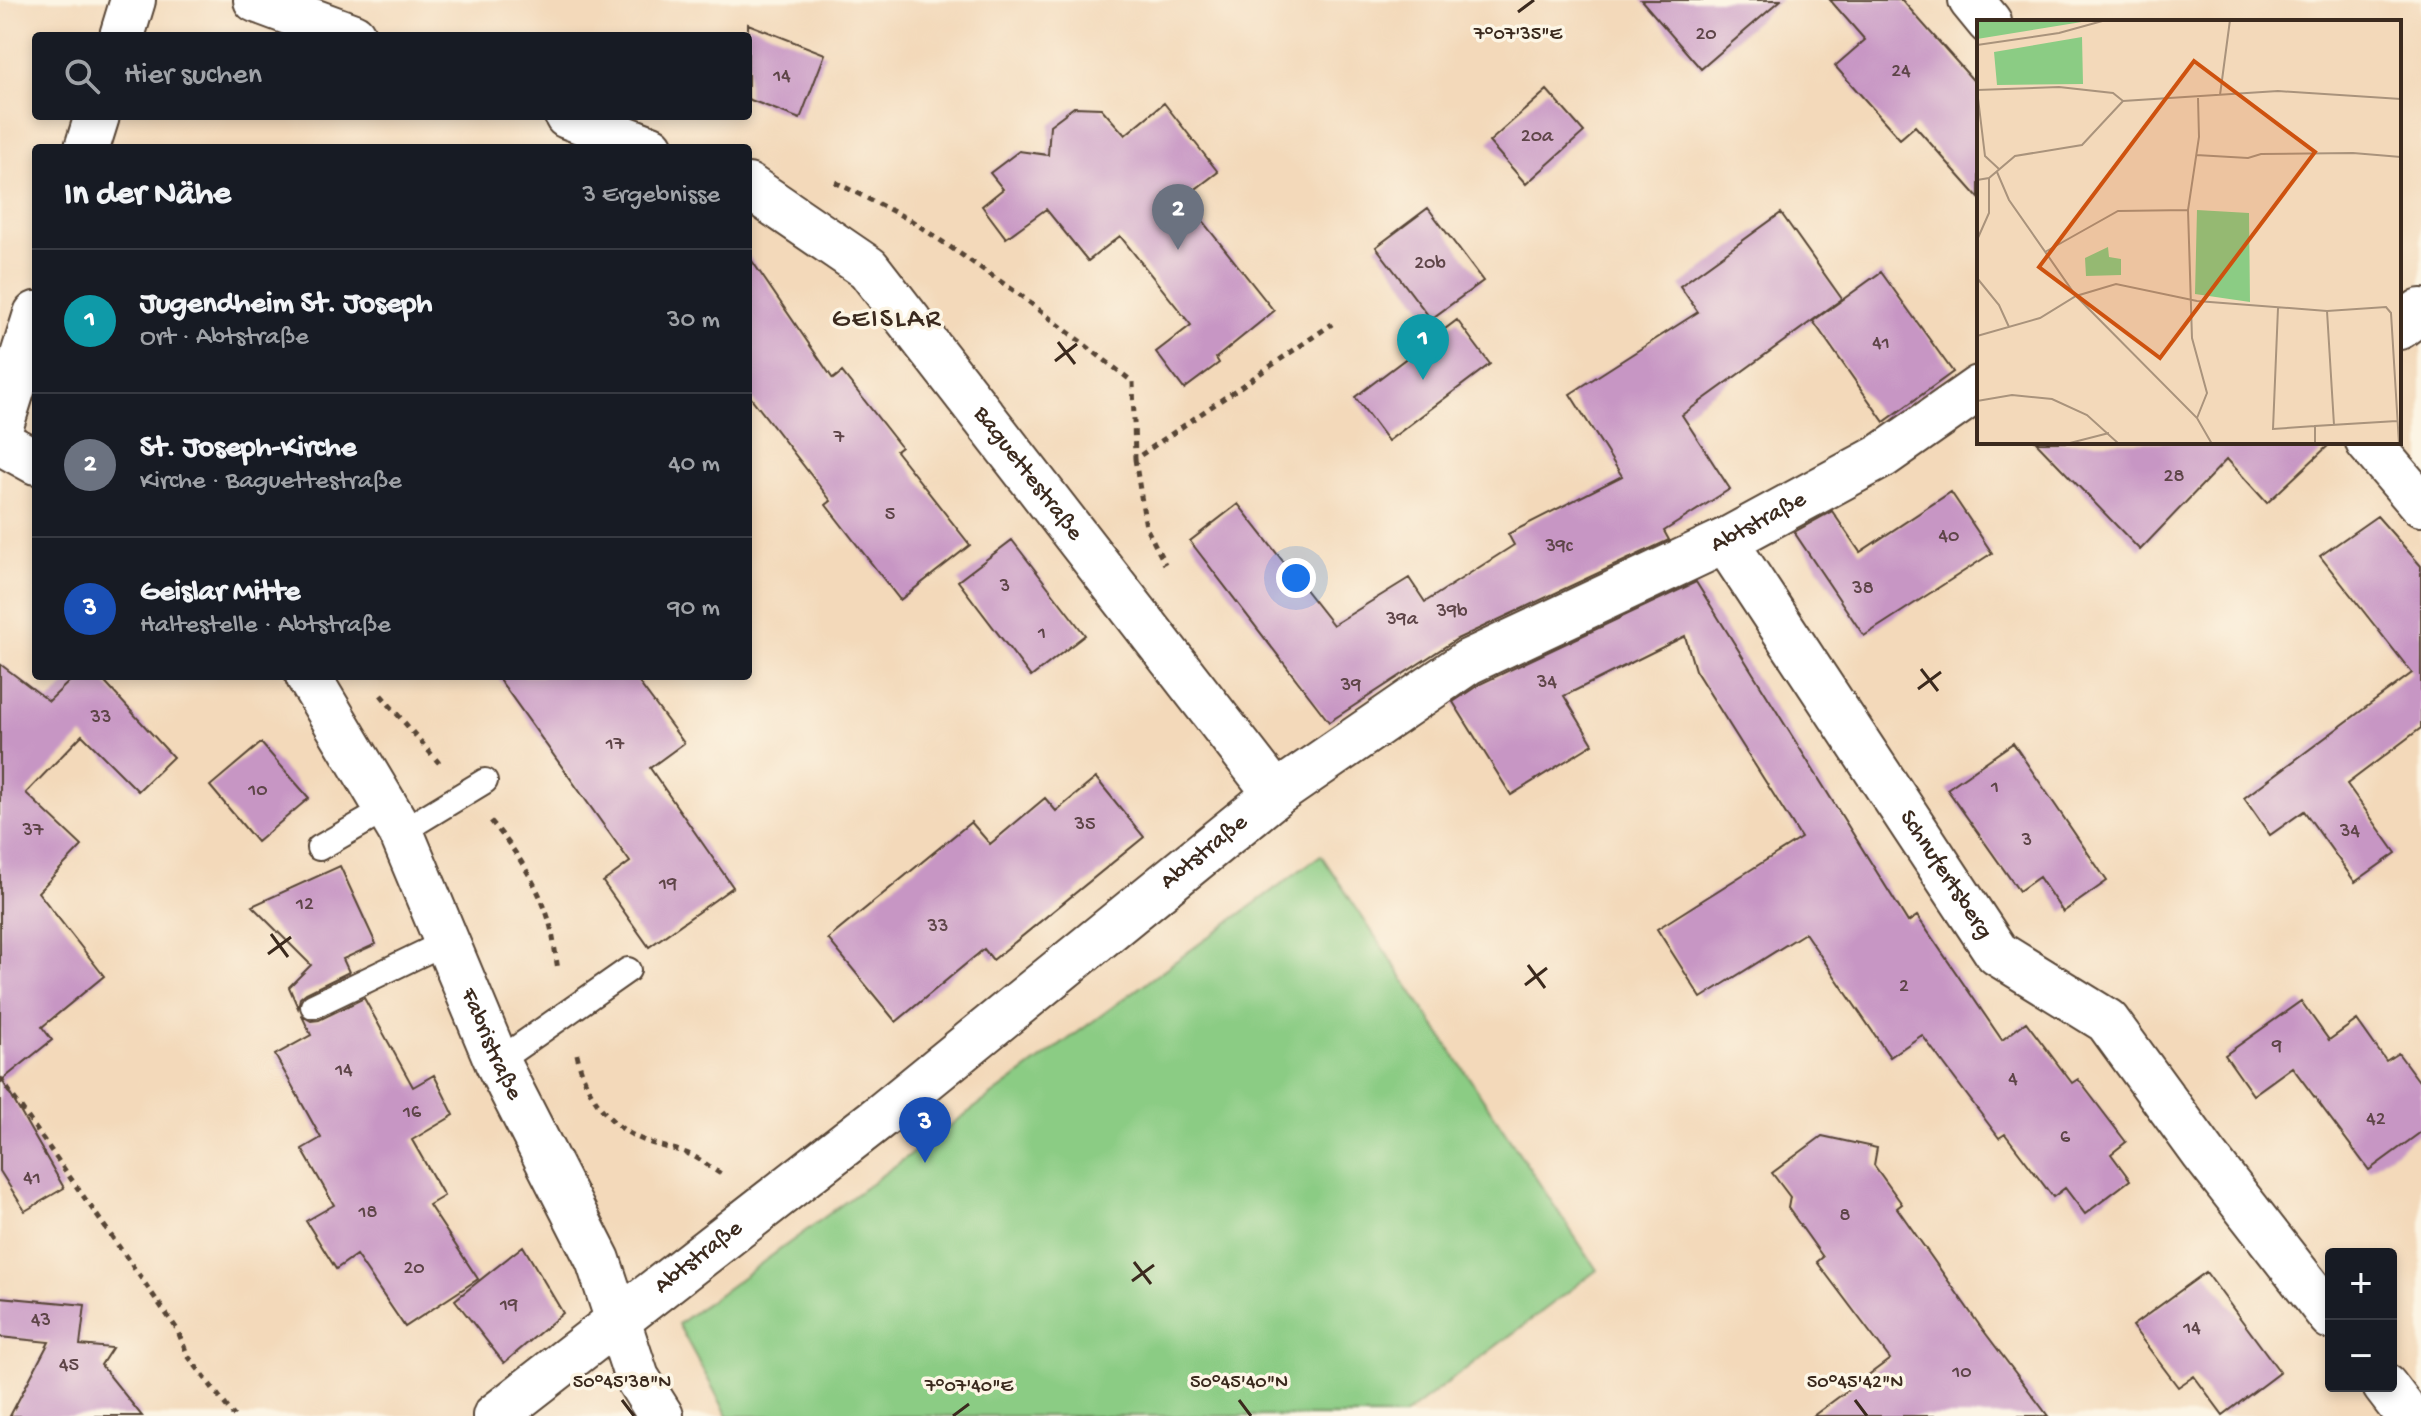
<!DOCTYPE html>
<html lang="de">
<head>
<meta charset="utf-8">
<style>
	:root { --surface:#171b24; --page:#242831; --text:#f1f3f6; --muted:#9ea1a6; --line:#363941; --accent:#db2777 }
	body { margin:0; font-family:"Gochi Hand",sans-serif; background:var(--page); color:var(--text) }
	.controls { position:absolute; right:24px; bottom:24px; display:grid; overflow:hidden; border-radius:8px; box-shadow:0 4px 12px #0003 }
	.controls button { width:72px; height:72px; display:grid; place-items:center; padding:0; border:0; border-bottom:2px solid var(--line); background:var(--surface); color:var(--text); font:40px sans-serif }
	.you { position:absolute; left:1296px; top:578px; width:28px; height:28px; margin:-20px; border:6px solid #fff; border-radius:50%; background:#1a73e8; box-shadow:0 0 0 12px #1a73e833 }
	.badge { display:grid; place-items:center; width:52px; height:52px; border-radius:50%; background:var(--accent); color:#fff; font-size:26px; font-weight:700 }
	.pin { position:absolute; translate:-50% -66px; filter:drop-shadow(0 2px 4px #0008) }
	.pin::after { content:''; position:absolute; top:42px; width:28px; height:24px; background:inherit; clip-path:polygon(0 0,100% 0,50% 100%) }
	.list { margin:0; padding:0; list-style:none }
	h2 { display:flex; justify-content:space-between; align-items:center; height:104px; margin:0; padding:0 32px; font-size:34px }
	h2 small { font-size:26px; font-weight:400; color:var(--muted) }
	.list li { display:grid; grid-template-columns:52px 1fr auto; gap:24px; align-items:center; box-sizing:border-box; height:144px; padding:0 32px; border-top:2px solid var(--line) }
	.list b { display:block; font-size:30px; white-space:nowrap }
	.list p { margin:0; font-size:26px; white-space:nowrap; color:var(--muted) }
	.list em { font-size:26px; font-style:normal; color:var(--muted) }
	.icon { flex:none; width:44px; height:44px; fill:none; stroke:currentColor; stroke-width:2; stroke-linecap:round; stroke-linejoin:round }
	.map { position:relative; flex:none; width:2421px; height:1416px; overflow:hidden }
	.search { position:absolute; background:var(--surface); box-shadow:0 4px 12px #0003; left:32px; top:32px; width:720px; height:88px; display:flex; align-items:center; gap:20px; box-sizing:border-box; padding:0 28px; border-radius:8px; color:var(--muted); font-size:30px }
	.panel { position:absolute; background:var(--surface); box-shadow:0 4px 12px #0003; left:32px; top:144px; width:720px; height:536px; border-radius:8px }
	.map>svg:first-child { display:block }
	.green { fill:#8bcc84; stroke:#637b51; stroke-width:2 }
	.building { fill:#c796c4 }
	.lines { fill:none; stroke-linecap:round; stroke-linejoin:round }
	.lane-casing { stroke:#574435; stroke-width:28 }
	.street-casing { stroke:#574435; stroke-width:48 }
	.secondary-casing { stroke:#574435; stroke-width:48 }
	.path { stroke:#574435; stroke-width:5; stroke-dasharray:6 6; stroke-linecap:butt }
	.lane { stroke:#fff; stroke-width:24 }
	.street { stroke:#fff; stroke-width:44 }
	.secondary { stroke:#fff; stroke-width:44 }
	.ticks { fill:none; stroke:#3b2a1e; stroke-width:3 }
	.labels { text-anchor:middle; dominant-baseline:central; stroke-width:7; stroke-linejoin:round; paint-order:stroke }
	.number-label { font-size:20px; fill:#5e4548 }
	.street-label { font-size:24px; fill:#3b2a1e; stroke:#fcf5e5 }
	.quarter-label { font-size:28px; letter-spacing:2px; fill:#3b2a1e; stroke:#fcf5e5 }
	.inset-road { fill:none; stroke:#a9937c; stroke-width:2 }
	.view { fill:#ce520f; fill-opacity:0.15; stroke:#ce520f; stroke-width:4 }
	.inset-edge { fill:none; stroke:#3b2a1e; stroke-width:4 }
	.ticks-label { font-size:20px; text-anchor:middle; fill:#3b2a1e; stroke:#fcf5e5; stroke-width:7; stroke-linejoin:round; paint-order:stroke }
</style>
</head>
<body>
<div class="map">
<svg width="2421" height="1416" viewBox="0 0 2421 1416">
	<rect width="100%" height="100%" fill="#fcf5e5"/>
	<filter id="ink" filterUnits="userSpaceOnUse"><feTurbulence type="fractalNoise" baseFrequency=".0125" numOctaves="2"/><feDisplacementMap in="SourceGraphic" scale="16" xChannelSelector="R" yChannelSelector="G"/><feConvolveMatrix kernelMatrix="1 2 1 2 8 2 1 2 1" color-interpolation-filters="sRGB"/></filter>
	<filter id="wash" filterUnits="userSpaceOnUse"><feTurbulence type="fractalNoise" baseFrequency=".006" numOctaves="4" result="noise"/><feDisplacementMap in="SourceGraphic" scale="32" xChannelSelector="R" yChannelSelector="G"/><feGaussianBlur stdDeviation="1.8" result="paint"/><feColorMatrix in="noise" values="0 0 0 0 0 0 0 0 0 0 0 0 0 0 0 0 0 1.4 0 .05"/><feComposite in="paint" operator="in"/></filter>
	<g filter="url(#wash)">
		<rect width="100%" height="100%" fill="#f3d9ba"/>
		<path class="green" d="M 1321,855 L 1597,1270 L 1403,1416 L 728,1416 L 678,1324 Z"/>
		<g id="blocks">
			<path class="building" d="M 1641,0 L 1781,0 L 1701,69 Z
				M 1830,0 L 1902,0 L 1979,87 L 1979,198 L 1915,126 L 1900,139 L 1835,66 L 1865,40 Z
				M 748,24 L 825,54 L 800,119 L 748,99 Z
				M 1547,90 L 1584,132 L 1526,184 L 1489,142 Z
				M 1164,103 L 1218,172 L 1184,198 L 1274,311 L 1216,358 L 1219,363 L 1184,389 L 1156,352 L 1191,325 L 1120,236 L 1088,261 L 1046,209 L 1006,238 L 982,206 L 1003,189 L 990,173 L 1019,151 L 1048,155 L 1050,125 L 1074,107 L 1101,108 L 1125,135 Z
				M 1428,208 L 1483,281 L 1431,319 L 1376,247 Z
				M 1781,213 L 1842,299 L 1682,415 L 1730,489 L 1664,531 L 1669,540 L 1457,639 L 1329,722 L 1190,541 L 1238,504 L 1333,625 L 1409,578 L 1425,602 L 1514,545 L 1508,534 L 1622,476 L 1570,394 L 1698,312 L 1680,286 Z
				M 748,255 L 833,379 L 842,372 L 901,447 L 896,451 L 970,545 L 900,600 L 826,505 L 831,501 L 748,394 Z
				M 1881,272 L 1953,372 L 1884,422 L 1813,321 Z
				M 1457,320 L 1490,364 L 1388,441 L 1355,397 Z
				M 2036,442 L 2332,442 L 2267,503 L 2227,459 L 2140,550 Z
				M 1951,492 L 1992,553 L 1864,636 L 1794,532 L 1832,511 L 1860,552 Z
				M 2377,516 L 2421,566 L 2421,728 L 2347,784 L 2396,853 L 2355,882 L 2304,811 L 2270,835 L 2244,798 L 2412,673 L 2320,556 Z
				M 1012,540 L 1085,635 L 1031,677 L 958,581 Z
				M 1696,582 L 1908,922 L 1917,916 L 2002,1040 L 2026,1022 L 2072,1083 L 2078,1079 L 2126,1142 L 2111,1154 L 2130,1180 L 2085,1214 L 2065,1188 L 2053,1197 L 2005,1134 L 1999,1138 L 1922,1035 L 1890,1057 L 1805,933 L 1701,998 L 1657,929 L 1801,838 L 1695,670 L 1685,636 L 1564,696 L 1593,744 L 1511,795 L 1453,702 L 1480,684 Z
				M 0,664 L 49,701 L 75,676 L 99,676 L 173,757 L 138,791 L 82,735 L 26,793 L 82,846 L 38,892 L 104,976 L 42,1027 L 52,1040 L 2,1080 L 64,1188 L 25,1211 L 0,1171 Z
				M 497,676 L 634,676 L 684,743 L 650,768 L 733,887 L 649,947 L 603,882 L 630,862 Z
				M 261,743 L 309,798 L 257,842 L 210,786 Z
				M 2013,743 L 2107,881 L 2063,912 L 2039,877 L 2019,891 L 1947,789 Z
				M 1096,778 L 1144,837 L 993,960 L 984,949 L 896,1022 L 828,939 L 971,822 L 990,844 L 1045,798 L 1056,811 Z
				M 340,866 L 376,944 L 343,959 L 349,972 L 306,993 L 300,998 L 298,1008 L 289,987 L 311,965 L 252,906 Z
				M 364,998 L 413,1087 L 434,1075 L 454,1115 L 412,1140 L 444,1196 L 429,1205 L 478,1279 L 405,1327 L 356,1255 L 336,1269 L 306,1221 L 334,1205 L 302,1149 L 321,1138 L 275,1055 L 311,1035 L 302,1016 L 311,1021 L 319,1020 Z
				M 2301,1001 L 2329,1040 L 2357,1020 L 2386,1061 L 2398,1053 L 2421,1084 L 2421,1132 L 2369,1170 L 2292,1067 L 2253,1095 L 2225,1055 Z
				M 1822,1136 L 1877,1148 L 1874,1165 L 1902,1204 L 1897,1208 L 1980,1326 L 2048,1416 L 1813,1416 L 1890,1359 L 1817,1262 L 1823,1257 L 1788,1208 L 1790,1197 L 1772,1173 Z
				M 523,1246 L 563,1313 L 504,1363 L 455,1300 Z
				M 2206,1272 L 2280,1372 L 2223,1415 L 2194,1376 L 2178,1387 L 2132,1326 Z
				M 0,1297 L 85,1305 L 80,1345 L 112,1348 L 101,1365 L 142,1416 L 10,1416 L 49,1342 L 0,1337 Z"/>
		</g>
	</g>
	<g filter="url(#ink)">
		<use href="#blocks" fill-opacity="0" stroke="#574435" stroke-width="2"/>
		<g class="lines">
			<g class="lane-casing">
				<path id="lane" d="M 401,832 L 485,781
					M 319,848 L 387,809
					M 313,1006 L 446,942
					M 497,1062 L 628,970"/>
			</g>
			<g class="street-casing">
				<g id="street">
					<path d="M 256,0 L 353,36"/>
					<path d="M 567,116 L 651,148"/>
					<path id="s1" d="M 748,186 L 868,268 L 1276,794"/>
					<path d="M 0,442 L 36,462"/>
					<path d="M 2368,442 L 2421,504"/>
					<path id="s2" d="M 1725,541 L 1997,953 L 2107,1021 L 2204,1154 L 2331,1317"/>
					<path id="s3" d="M 308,676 L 401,832 L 497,1062 L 598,1260 L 637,1378 L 661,1416"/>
					<path d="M 2385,1386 L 2408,1416"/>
				</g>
			</g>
			<g class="secondary-casing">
				<g id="secondary">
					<path d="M 1971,0 L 1989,22"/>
					<path d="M 122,36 L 133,0"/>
					<path d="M 87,148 L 97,116"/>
					<path d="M 2399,327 L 2421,311"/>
					<path d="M 0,429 L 36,314"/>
					<path id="s4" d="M 495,1416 L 882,1115 L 1276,794 L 1468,662 L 1725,541 L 1882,456 L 1979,388"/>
				</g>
			</g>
			<path class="path" d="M 835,182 L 912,221 L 1016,292 L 1133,382 L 1135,459 L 1332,324
				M 1135,459 L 1146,527 L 1165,564
				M 381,695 L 439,763
				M 491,821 C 514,848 535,880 547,914 C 553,931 555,952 558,970
				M 577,1054 C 585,1094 609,1128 648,1142 C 662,1147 677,1149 691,1155 C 702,1160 712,1169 723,1175
				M 0,1078 L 177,1329 L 188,1356 L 234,1416"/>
			<use href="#lane" class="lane"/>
			<use href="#street" class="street"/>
			<use href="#secondary" class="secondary"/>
		</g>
	</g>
	<path class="ticks" d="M 1518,12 L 1534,0M 1058,342 L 1075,364M 1055,361 L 1077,344M 1921,669 L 1938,691M 1918,689 L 1941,672M 271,934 L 288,957M 268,954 L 291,937M 1528,965 L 1545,988M 1525,985 L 1547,968M 1134,1262 L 1151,1284M 1132,1281 L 1154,1265M 622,1400 L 634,1416M 1239,1400 L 1251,1416M 1855,1400 L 1867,1416M 953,1416 L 969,1404"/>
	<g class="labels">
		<g class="number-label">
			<text x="1706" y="35">20</text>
			<text x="1901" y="72">24</text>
			<text x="782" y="77">14</text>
			<text x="1537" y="137">20a</text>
			<text x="1430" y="264">20b</text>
			<text x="1881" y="344">41</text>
			<text x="839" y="438">7</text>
			<text x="2174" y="477">28</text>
			<text x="890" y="515">5</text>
			<text x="1949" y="537">40</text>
			<text x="1559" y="547">39c</text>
			<text x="1005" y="587">3</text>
			<text x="1863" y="589">38</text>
			<text x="1452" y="612">39b</text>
			<text x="1402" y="620">39a</text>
			<text x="1042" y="634">1</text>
			<text x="1547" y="683">34</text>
			<text x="1351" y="686">39</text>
			<text x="101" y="718">33</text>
			<text x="615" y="745">17</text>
			<text x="1995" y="788">1</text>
			<text x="258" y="791">10</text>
			<text x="1085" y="825">35</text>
			<text x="33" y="831">37</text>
			<text x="2350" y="832">34</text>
			<text x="2027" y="841">3</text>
			<text x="668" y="885">19</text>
			<text x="305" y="905">12</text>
			<text x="938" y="927">33</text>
			<text x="1904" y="987">2</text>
			<text x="2277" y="1047">9</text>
			<text x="344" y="1071">14</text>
			<text x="2013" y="1080">4</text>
			<text x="412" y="1113">16</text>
			<text x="2376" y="1120">42</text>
			<text x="2065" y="1138">6</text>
			<text x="32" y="1179">41</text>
			<text x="368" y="1213">18</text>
			<text x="1845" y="1216">8</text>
			<text x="414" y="1269">20</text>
			<text x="509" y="1306">19</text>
			<text x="41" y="1321">43</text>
			<text x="2192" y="1329">14</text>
			<text x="69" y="1366">45</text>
			<text x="1962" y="1373">10</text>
		</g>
		<g class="street-label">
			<text stroke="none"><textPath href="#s1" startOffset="406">Baguettestraße</textPath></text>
			<text stroke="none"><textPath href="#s4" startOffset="1554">Abtstraße</textPath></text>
			<text stroke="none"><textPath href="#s4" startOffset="906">Abtstraße</textPath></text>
			<text stroke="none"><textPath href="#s2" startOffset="400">Schnufertsberg</textPath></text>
			<text stroke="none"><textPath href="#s3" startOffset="412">Fabristraße</textPath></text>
			<text stroke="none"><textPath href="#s4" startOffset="258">Abtstraße</textPath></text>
		</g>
		<g class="quarter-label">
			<text x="887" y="320">GEISLAR</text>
		</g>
	</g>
	<g transform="translate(1977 20)">
		<rect width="424" height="424" fill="#f3d9ba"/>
		<path d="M 0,0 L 117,0 L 0,19 ZM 105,17 L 106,64 L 20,65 L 17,32 ZM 220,190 L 272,193 L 273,282 L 218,274 ZM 131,227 L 132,237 L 144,239 L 144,255 L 109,256 L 108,238 Z" fill="#8bcc84"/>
		<path class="inset-road" d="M 0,25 L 82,13 L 129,0M 0,70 L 82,67 L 136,73 L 146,81M 0,70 L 8,136 L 22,149M 243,75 L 253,0M 219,135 L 271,138 L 284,134 L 376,133 L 424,137M 20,152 L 32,180 L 99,276 L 220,398 L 235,424M 0,160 L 12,158 L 38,136 L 105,125 L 146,81 L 301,71 L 424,79M 0,220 L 12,193 L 12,158M 68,232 L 141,191 L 211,190M 0,258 L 22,285 L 32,307M 301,288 L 296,409 L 338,406M 350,291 L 357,405M 0,316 L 63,298 L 99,276 L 139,264 L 220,281 L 350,291 L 409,287 L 414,293 L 422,424M 0,381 L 35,375 L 75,379 L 110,395 L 142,424M 220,398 L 230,373 L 215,318 L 211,190 L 222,117 L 221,78M 89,424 L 132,413M 338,424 L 338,406 L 420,401"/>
		<path class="view" d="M 217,41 L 338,132 L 183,338 L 62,247 Z"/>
		<rect width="424" height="424" class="inset-edge"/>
	</g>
	<g class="ticks-label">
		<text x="1518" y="39">7°07'35"E</text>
		<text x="622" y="1387">50°45'38"N</text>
		<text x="1239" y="1387">50°45'40"N</text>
		<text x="1855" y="1387">50°45'42"N</text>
		<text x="969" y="1391">7°07'40"E</text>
	</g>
</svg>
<div class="controls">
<button>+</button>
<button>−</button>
</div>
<div class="you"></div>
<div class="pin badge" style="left:1423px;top:380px;background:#0f9aa8">1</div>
<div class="pin badge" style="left:1178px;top:250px;background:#6b7280">2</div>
<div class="pin badge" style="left:925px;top:1163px;background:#1a4fb4">3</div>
<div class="search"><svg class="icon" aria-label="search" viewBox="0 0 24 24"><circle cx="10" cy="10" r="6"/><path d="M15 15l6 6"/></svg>Hier suchen</div>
<section class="panel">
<h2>In der Nähe<small>3 Ergebnisse</small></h2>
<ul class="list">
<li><span class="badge" style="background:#0f9aa8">1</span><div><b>Jugendheim St. Joseph</b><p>Ort · Abtstraße</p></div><em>30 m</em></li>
<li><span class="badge" style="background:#6b7280">2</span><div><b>St. Joseph-Kirche</b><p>Kirche · Baguettestraße</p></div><em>40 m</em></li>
<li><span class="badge" style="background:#1a4fb4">3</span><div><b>Geislar Mitte</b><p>Haltestelle · Abtstraße</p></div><em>90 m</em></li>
</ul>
</section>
</div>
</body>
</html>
